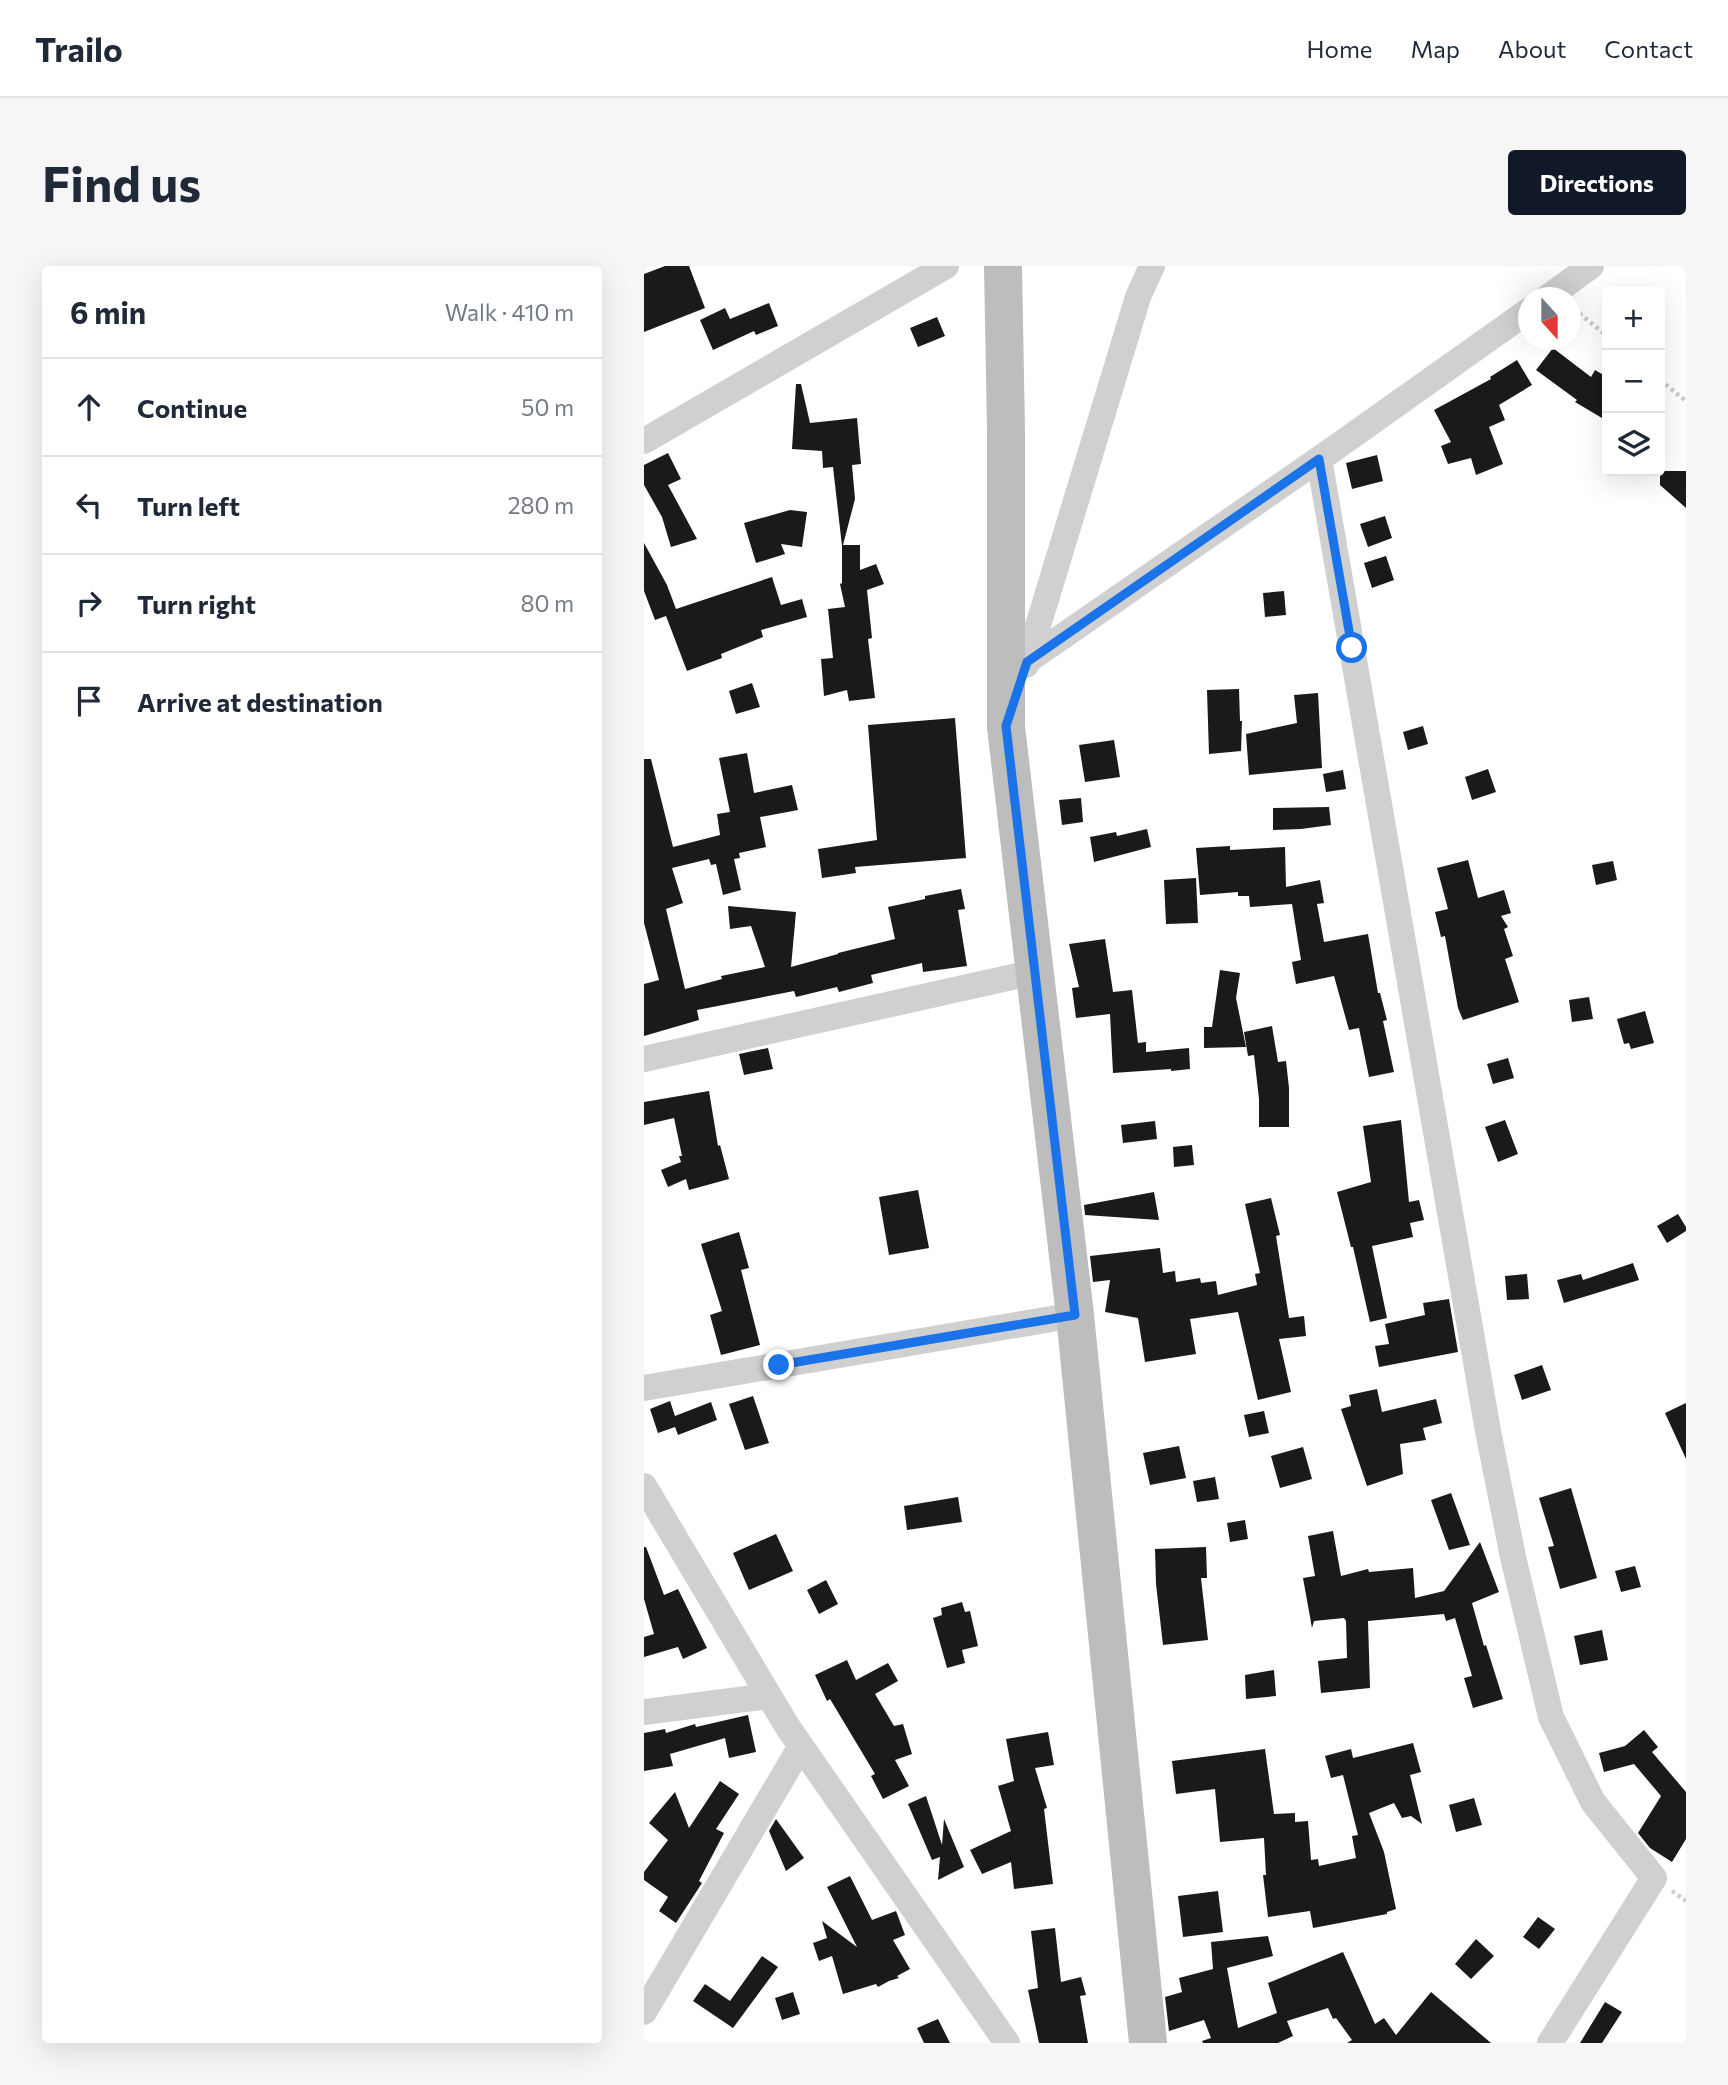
<!DOCTYPE html>
<html lang="en">
<head>
<meta charset="utf-8">
<style>
	:root { --surface:#fff; --page:#f6f6f7; --text:#1f2937; --muted:#747a83; --line:#e0e1e3; --accent:#111827 }
	body { margin:0; font-family:Commissioner,sans-serif; background:var(--page); color:var(--text) }
	.controls { position:absolute; right:21px; top:21px; display:grid; overflow:hidden; border-radius:7px; box-shadow:0 7px 28px #0002 }
	.controls button { width:63px; height:63px; display:grid; place-items:center; padding:0; border:0; border-bottom:2px solid var(--line); background:var(--surface); color:var(--text); font:35px sans-serif }
	.compass { position:absolute; left:874px; top:21px; width:63px; height:63px; border-radius:50%; background:var(--surface); box-shadow:0 7px 28px #0002; rotate:159deg }
	.stop { position:absolute; width:21px; height:21px; margin:-16px; border:5px solid #1a73e8; border-radius:50%; background:#fff }
	.stop.end { background:#1a73e8; border-color:#fff; box-shadow:0 2px 7px #0008 }
	.list { margin:0; padding:0; list-style:none }
	h2 { display:flex; justify-content:space-between; align-items:center; height:91px; margin:0; padding:0 28px; font-size:30px }
	h2 small { font-size:23px; font-weight:400; color:var(--muted) }
	.list li { display:grid; grid-template-columns:46px 1fr auto; gap:21px; align-items:center; box-sizing:border-box; height:98px; padding:0 28px; border-top:2px solid var(--line) }
	.list b { display:block; font-size:26px; white-space:nowrap }
	.list em { font-size:23px; font-style:normal; color:var(--muted) }
	.icon { flex:none; width:38px; height:38px; fill:none; stroke:currentColor; stroke-width:2; stroke-linecap:round; stroke-linejoin:round }
	.map { position:relative; flex:none; width:1042px; height:1777px; overflow:hidden; border-radius:7px }
	header { display:flex; align-items:center; gap:42px; box-sizing:border-box; height:98px; padding:0 35px; background:var(--surface); border-bottom:2px solid var(--line) }
	header strong { font-size:33px }
	nav { display:flex; gap:38px; margin-inline-start:auto; font-size:24px }
	.intro { display:flex; align-items:center; justify-content:space-between; box-sizing:border-box; height:168px; padding:0 42px }
	h1 { margin:0; font-size:49px }
	.button { padding:18px 32px; border-radius:7px; background:var(--accent); color:#fff; font-size:24px; font-weight:700 }
	main { display:flex; gap:42px; padding:0 42px }
	aside { flex:1; background:var(--surface); border-radius:7px; box-shadow:0 7px 28px #0002 }
	.map>svg:first-child { display:block }
	.building { fill:#1a1a1a }
	.lines { fill:none; stroke-linecap:round; stroke-linejoin:round }
	.path { stroke:#cdcdcd; stroke-width:4.5; stroke-dasharray:3.5 3.5; stroke-linecap:butt }
	.street { stroke:#d0d0d0; stroke-width:26 }
	.secondary { stroke:#bdbdbd; stroke-width:38 }
	.route { stroke:#1a73e8; stroke-width:9 }
</style>
</head>
<body>
<header>
<strong>Trailo</strong>
<nav><a>Home</a><a>Map</a><a>About</a><a>Contact</a></nav>
</header>
<div class="intro"><h1>Find us</h1><a class="button">Directions</a></div>
<main>
<aside>
<h2>6 min<small>Walk · 410 m</small></h2>
<ul class="list">
<li><svg class="icon" aria-label="ahead" viewBox="0 0 24 24"><path d="M12 20V5M6 11l6-6 6 6"/></svg><div><b>Continue</b></div><em>50 m</em></li>
<li><svg class="icon" aria-label="left" viewBox="0 0 24 24"><path d="M17 20v-9H6M10 6l-5 5 5 5"/></svg><div><b>Turn left</b></div><em>280 m</em></li>
<li><svg class="icon" aria-label="right" viewBox="0 0 24 24"><path d="M7 20v-9h11M14 6l5 5-5 5"/></svg><div><b>Turn right</b></div><em>80 m</em></li>
<li><svg class="icon" aria-label="arrive" viewBox="0 0 24 24"><path d="M6 21V4h12l-3 4 3 4H6"/></svg><div><b>Arrive at destination</b></div></li>
</ul>
</aside>
<div class="map">
<svg width="1042" height="1777" viewBox="0 0 1042 1777">
	<rect width="100%" height="100%" fill="#fff"/>
	<path class="building" d="M 21,0 L 45,0 L 61,42 L 0,66 L 0,8 Z
		M 125,37 L 134,60 L 112,69 L 110,65 L 69,84 L 56,54 L 81,42 L 86,53 Z
		M 293,51 L 301,70 L 274,81 L 266,62 Z
		M 909,82 L 947,111 L 951,104 L 963,111 L 963,155 L 931,136 L 933,134 L 892,104 Z
		M 873,94 L 888,119 L 855,139 L 861,154 L 845,161 L 859,198 L 832,209 L 827,192 L 804,198 L 797,180 L 807,176 L 790,144 L 847,113 L 846,111 Z
		M 152,118 L 157,118 L 166,157 L 213,152 L 217,198 L 208,199 L 211,233 L 199,279 L 216,279 L 216,304 L 232,298 L 240,318 L 223,324 L 228,372 L 224,373 L 231,432 L 205,435 L 203,424 L 180,430 L 177,393 L 189,392 L 184,343 L 201,341 L 196,318 L 198,317 L 198,280 L 189,201 L 179,202 L 178,185 L 148,183 Z
		M 24,187 L 37,213 L 24,219 L 53,273 L 27,281 L 18,251 L 0,219 L 0,199 Z
		M 733,189 L 739,215 L 708,223 L 702,197 Z
		M 1016,205 L 1042,205 L 1042,242 L 1016,219 Z
		M 146,244 L 163,246 L 158,281 L 137,278 L 141,288 L 112,297 L 100,257 Z
		M 741,250 L 748,272 L 724,281 L 716,258 Z
		M 0,277 L 23,319 L 32,343 L 128,311 L 137,339 L 158,333 L 163,351 L 117,364 L 119,371 L 77,388 L 78,392 L 43,405 L 22,350 L 11,354 L 0,325 Z
		M 742,290 L 750,314 L 728,322 L 720,297 Z
		M 640,325 L 642,349 L 621,351 L 619,327 Z
		M 108,417 L 116,441 L 92,448 L 85,425 Z
		M 595,423 L 596,455 L 598,455 L 597,485 L 565,488 L 563,424 Z
		M 674,427 L 678,502 L 605,509 L 602,468 L 653,457 L 650,429 Z
		M 311,452 L 322,592 L 211,601 L 212,607 L 178,612 L 174,583 L 233,574 L 224,459 Z
		M 779,460 L 784,478 L 764,484 L 759,466 Z
		M 470,474 L 476,511 L 441,516 L 435,479 Z
		M 103,487 L 110,527 L 148,519 L 154,544 L 116,551 L 122,581 L 95,587 L 96,592 L 90,593 L 97,624 L 79,629 L 72,598 L 67,599 L 65,593 L 28,602 L 39,637 L 22,643 L 41,723 L 78,713 L 77,710 L 121,701 L 107,660 L 86,663 L 84,640 L 152,646 L 147,701 L 194,688 L 194,687 L 251,673 L 244,641 L 281,633 L 281,630 L 317,623 L 321,643 L 314,644 L 323,700 L 279,706 L 278,697 L 227,709 L 229,717 L 195,726 L 193,721 L 152,731 L 150,725 L 53,744 L 55,754 L 0,770 L 0,718 L 15,714 L 0,657 L 0,493 L 7,493 L 29,581 L 76,569 L 73,548 L 86,546 L 75,492 Z
		M 844,503 L 852,526 L 828,534 L 821,511 Z
		M 699,504 L 702,523 L 682,526 L 679,508 Z
		M 437,532 L 439,556 L 418,559 L 415,534 Z
		M 685,541 L 687,559 L 657,563 L 629,564 L 629,542 Z
		M 503,563 L 507,581 L 450,596 L 446,571 L 472,566 L 473,570 Z
		M 586,580 L 586,584 L 641,581 L 642,621 L 676,614 L 680,637 L 673,638 L 680,676 L 724,668 L 734,727 L 736,727 L 743,754 L 739,755 L 750,806 L 725,811 L 715,762 L 705,764 L 690,710 L 652,718 L 648,696 L 657,694 L 648,638 L 606,641 L 605,630 L 594,630 L 594,626 L 556,629 L 552,582 Z
		M 824,594 L 834,632 L 860,624 L 867,647 L 857,650 L 864,661 L 860,663 L 869,690 L 861,693 L 875,736 L 819,754 L 814,742 L 801,670 L 797,671 L 791,646 L 804,643 L 793,602 Z
		M 969,595 L 973,614 L 952,619 L 948,599 Z
		M 552,612 L 554,657 L 522,658 L 520,614 Z
		M 461,673 L 469,726 L 488,724 L 494,777 L 502,776 L 502,786 L 545,782 L 546,803 L 527,805 L 527,803 L 469,807 L 466,748 L 432,752 L 428,722 L 435,721 L 425,678 Z
		M 576,704 L 596,707 L 592,732 L 602,781 L 560,782 L 560,761 L 568,761 Z
		M 945,731 L 949,753 L 928,756 L 925,734 Z
		M 1001,745 L 1010,777 L 987,783 L 985,777 L 980,778 L 973,753 Z
		M 628,760 L 634,796 L 642,795 L 645,822 L 645,861 L 615,861 L 615,833 L 610,789 L 604,790 L 600,766 Z
		M 124,782 L 129,803 L 100,809 L 95,788 Z
		M 864,792 L 870,812 L 849,818 L 843,798 Z
		M 65,825 L 74,880 L 76,879 L 85,913 L 45,924 L 42,913 L 24,921 L 17,904 L 37,896 L 35,890 L 38,890 L 30,852 L 0,859 L 0,836 Z
		M 757,854 L 765,936 L 775,934 L 780,954 L 766,957 L 769,971 L 728,980 L 743,1052 L 726,1056 L 709,981 L 707,981 L 693,926 L 727,916 L 719,860 Z
		M 861,854 L 874,888 L 854,896 L 841,861 Z
		M 511,855 L 513,873 L 479,877 L 477,859 Z
		M 548,879 L 550,899 L 530,901 L 529,881 Z
		M 274,924 L 285,982 L 245,989 L 235,931 Z
		M 510,926 L 515,954 L 441,949 L 440,939 Z
		M 627,932 L 636,969 L 632,970 L 645,1052 L 660,1050 L 662,1070 L 635,1073 L 647,1126 L 614,1134 L 594,1046 L 546,1053 L 552,1088 L 501,1096 L 494,1052 L 461,1046 L 466,1014 L 449,1016 L 446,990 L 516,982 L 519,1007 L 531,1005 L 532,1016 L 556,1012 L 557,1017 L 572,1015 L 574,1029 L 613,1019 L 611,1008 L 616,1007 L 601,938 Z
		M 1034,948 L 1042,961 L 1042,965 L 1023,977 L 1013,960 Z
		M 95,966 L 105,1002 L 97,1004 L 116,1079 L 77,1089 L 66,1049 L 78,1045 L 57,978 Z
		M 989,997 L 995,1014 L 920,1037 L 913,1014 L 937,1008 L 939,1014 Z
		M 883,1008 L 885,1033 L 863,1034 L 861,1010 Z
		M 805,1033 L 814,1086 L 735,1101 L 731,1080 L 745,1078 L 741,1058 L 781,1049 L 779,1037 Z
		M 898,1099 L 907,1124 L 878,1134 L 870,1109 Z
		M 733,1123 L 738,1146 L 792,1133 L 798,1157 L 779,1162 L 782,1174 L 756,1178 L 759,1208 L 723,1220 L 697,1143 L 707,1140 L 705,1129 Z
		M 109,1130 L 125,1177 L 101,1184 L 85,1138 Z
		M 26,1135 L 31,1150 L 67,1136 L 73,1154 L 34,1169 L 31,1161 L 14,1167 L 6,1143 Z
		M 1042,1137 L 1042,1193 L 1021,1147 Z
		M 620,1145 L 625,1167 L 605,1171 L 600,1149 Z
		M 535,1180 L 542,1212 L 506,1219 L 499,1187 Z
		M 659,1181 L 668,1213 L 636,1222 L 627,1190 Z
		M 571,1211 L 575,1233 L 553,1236 L 549,1215 Z
		M 927,1222 L 953,1312 L 916,1323 L 904,1281 L 910,1280 L 895,1232 Z
		M 807,1227 L 826,1279 L 805,1284 L 787,1234 Z
		M 314,1231 L 318,1256 L 263,1264 L 260,1240 Z
		M 601,1254 L 604,1273 L 586,1276 L 583,1257 Z
		M 689,1265 L 697,1310 L 724,1303 L 725,1306 L 769,1302 L 771,1332 L 800,1325 L 836,1276 L 855,1326 L 828,1337 L 840,1380 L 842,1379 L 859,1433 L 829,1442 L 820,1412 L 828,1410 L 811,1352 L 802,1355 L 800,1348 L 724,1355 L 726,1422 L 677,1427 L 674,1395 L 703,1392 L 702,1355 L 700,1352 L 670,1355 L 668,1362 L 659,1312 L 671,1310 L 664,1270 Z
		M 132,1268 L 149,1305 L 105,1324 L 89,1287 Z
		M 0,1281 L 2,1281 L 20,1329 L 34,1323 L 63,1382 L 39,1393 L 34,1381 L 0,1391 L 0,1371 L 10,1368 L 0,1333 Z
		M 562,1281 L 563,1312 L 557,1312 L 564,1374 L 519,1379 L 512,1318 L 511,1283 Z
		M 991,1300 L 997,1321 L 977,1326 L 971,1305 Z
		M 182,1314 L 194,1338 L 175,1348 L 163,1324 Z
		M 318,1336 L 321,1346 L 326,1345 L 334,1380 L 318,1384 L 321,1397 L 303,1402 L 289,1352 L 298,1349 L 297,1342 Z
		M 958,1364 L 964,1394 L 936,1399 L 930,1370 Z
		M 203,1394 L 212,1414 L 244,1397 L 254,1415 L 231,1428 L 250,1460 L 259,1458 L 268,1488 L 251,1494 L 265,1520 L 239,1533 L 227,1510 L 231,1508 L 186,1433 L 183,1435 L 171,1409 Z
		M 630,1404 L 632,1430 L 602,1433 L 601,1409 Z
		M 104,1449 L 112,1486 L 85,1492 L 81,1472 L 26,1488 L 29,1500 L 0,1505 L 0,1467 L 21,1463 L 22,1467 L 51,1458 L 52,1461 Z
		M 1000,1464 L 1014,1481 L 1008,1486 L 1042,1526 L 1042,1573 L 1028,1596 L 1006,1582 L 994,1567 L 1017,1530 L 990,1498 L 960,1506 L 955,1487 L 981,1480 Z
		M 404,1466 L 410,1499 L 391,1502 L 403,1542 L 400,1543 L 409,1618 L 370,1623 L 367,1596 L 338,1608 L 326,1584 L 367,1565 L 354,1520 L 370,1515 L 362,1473 Z
		M 769,1477 L 777,1506 L 766,1509 L 778,1558 L 767,1550 L 758,1552 L 750,1537 L 725,1547 L 740,1586 L 752,1643 L 743,1646 L 743,1648 L 669,1662 L 666,1645 L 624,1651 L 619,1609 L 622,1609 L 620,1572 L 576,1576 L 571,1523 L 532,1528 L 528,1495 L 621,1483 L 630,1548 L 651,1547 L 651,1556 L 664,1555 L 667,1594 L 674,1593 L 675,1600 L 712,1592 L 708,1570 L 714,1569 L 699,1509 L 687,1512 L 681,1490 L 707,1483 L 709,1492 Z
		M 76,1515 L 95,1528 L 72,1563 L 80,1567 L 55,1615 L 58,1617 L 32,1657 L 15,1645 L 24,1631 L 0,1614 L 0,1606 L 24,1574 L 5,1557 L 31,1526 L 45,1562 Z
		M 282,1530 L 298,1579 L 300,1553 L 320,1601 L 294,1614 L 296,1591 L 288,1594 L 264,1538 Z
		M 830,1532 L 838,1559 L 812,1566 L 805,1539 Z
		M 132,1553 L 160,1592 L 142,1605 L 125,1565 Z
		M 206,1610 L 228,1654 L 252,1645 L 261,1669 L 249,1674 L 266,1703 L 253,1710 L 255,1712 L 245,1715 L 234,1721 L 232,1718 L 199,1728 L 188,1690 L 175,1695 L 169,1677 L 183,1672 L 178,1655 L 213,1681 L 183,1621 Z
		M 574,1625 L 579,1666 L 539,1671 L 534,1630 Z
		M 894,1651 L 911,1663 L 895,1683 L 879,1671 Z
		M 411,1662 L 417,1716 L 437,1711 L 442,1729 L 436,1730 L 444,1777 L 395,1777 L 384,1724 L 394,1722 L 387,1665 Z
		M 624,1670 L 629,1690 L 583,1702 L 594,1762 L 633,1747 L 624,1717 L 699,1686 L 731,1758 L 740,1752 L 752,1769 L 787,1726 L 847,1777 L 703,1777 L 708,1774 L 692,1752 L 689,1753 L 684,1742 L 643,1755 L 649,1770 L 634,1777 L 559,1777 L 558,1775 L 567,1772 L 560,1754 L 525,1765 L 521,1731 L 538,1726 L 535,1712 L 569,1703 L 567,1676 Z
		M 832,1673 L 850,1690 L 827,1713 L 811,1698 Z
		M 118,1690 L 134,1701 L 89,1762 L 49,1735 L 61,1718 L 86,1735 Z
		M 149,1726 L 156,1748 L 138,1754 L 131,1732 Z
		M 961,1736 L 978,1746 L 958,1777 L 936,1777 Z
		M 294,1753 L 306,1777 L 280,1777 L 273,1762 Z"/>
	<g class="lines">
		<path class="path" d="M 930,43 L 963,70
			M 1016,114 L 1042,135
			M 1028,1625 L 1042,1635"/>
		<path class="street" d="M 903,32 L 947,0
			M 0,175 L 302,0
			M 675,193 L 844,1165 L 869,1291 L 907,1451 L 949,1536 L 1010,1612 L 906,1777
			M 383,395 L 691,182 L 884,45
			M 382,399 L 494,31 L 508,0
			M 0,793 L 391,706
			M 0,1122 L 431,1049
			M 0,1220 L 143,1460 L 363,1777
			M 0,1446 L 125,1430
			M 0,1746 L 157,1480"/>
		<path class="secondary" d="M 359,0 L 362,165 L 362,461 L 431,1049 L 504,1777"/>
	</g>
	<g class="lines">
		<path class="route" d="M 135,1099 L 431,1049 L 362,460 L 383,396 L 675,193 L 708,382"/>
	</g>
</svg>
<div class="controls">
<button>+</button>
<button>−</button>
<button><svg class="icon" aria-label="layers" viewBox="0 0 24 24"><path d="M12 4l9 5-9 5-9-5zM3 14l9 5 9-5"/></svg></button>
</div>
<svg class="compass" viewBox="-18 -18 36 36"><path d="M0-13l5 13h-10z" fill="#e53935"/><path d="M0 13l5-13h-10z" fill="#747a83"/></svg>
<div class="stop" style="left:708px;top:382px"></div>
<div class="stop end" style="left:135px;top:1099px"></div>
</div>
</main>
</body>
</html>
